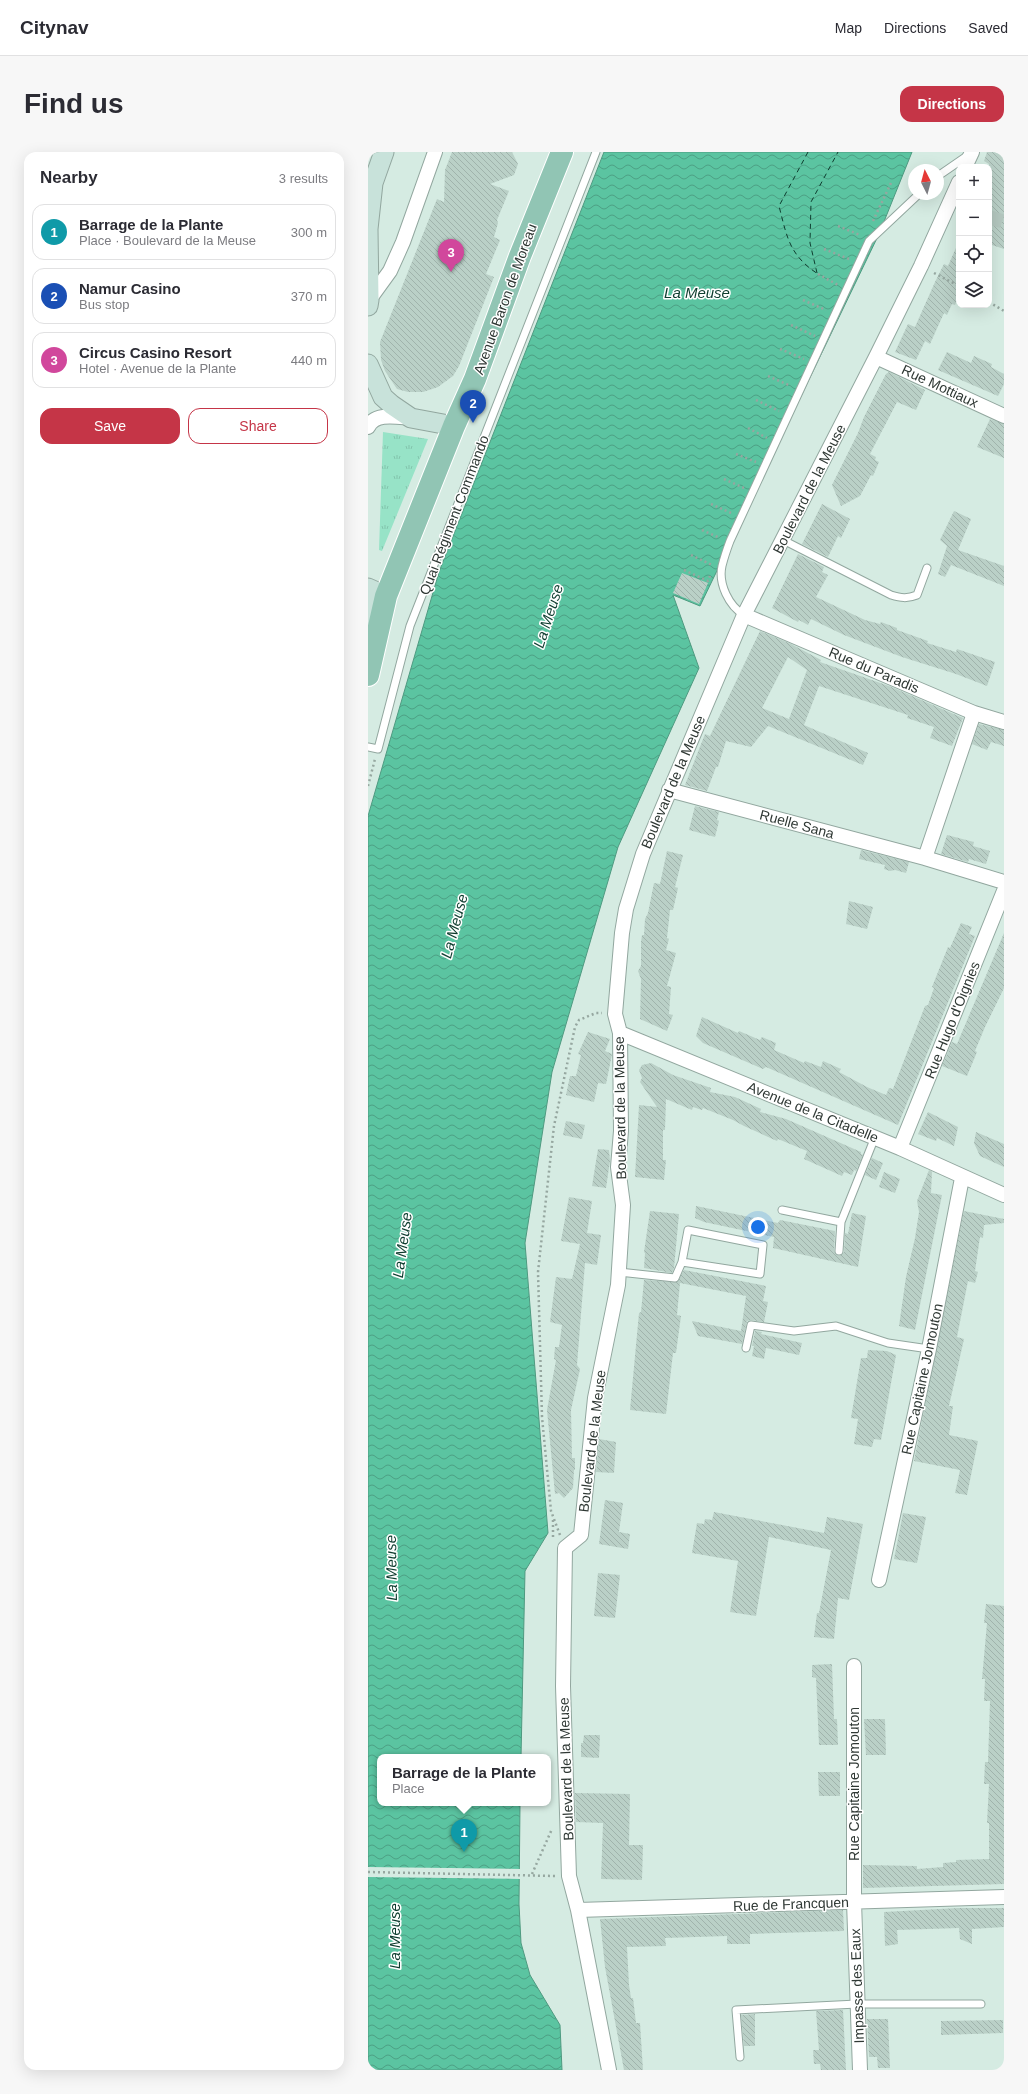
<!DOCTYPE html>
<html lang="en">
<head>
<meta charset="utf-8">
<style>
	:root { --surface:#fff; --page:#f7f7f7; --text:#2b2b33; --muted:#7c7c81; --line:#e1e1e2; --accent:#c53547 }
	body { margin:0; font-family:Helvetica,sans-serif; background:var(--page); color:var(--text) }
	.controls { position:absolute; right:12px; top:12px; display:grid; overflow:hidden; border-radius:8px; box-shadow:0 4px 16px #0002 }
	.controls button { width:36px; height:36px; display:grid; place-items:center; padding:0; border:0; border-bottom:1px solid var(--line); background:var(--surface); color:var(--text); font:20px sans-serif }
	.compass { position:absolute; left:540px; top:12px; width:36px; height:36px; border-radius:50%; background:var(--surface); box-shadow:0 4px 16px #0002; rotate:354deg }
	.you { position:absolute; left:390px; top:1075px; width:14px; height:14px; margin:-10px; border:3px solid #fff; border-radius:50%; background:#1a73e8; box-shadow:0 0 0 6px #1a73e833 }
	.badge { display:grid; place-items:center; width:26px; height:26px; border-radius:50%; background:var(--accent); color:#fff; font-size:13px; font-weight:700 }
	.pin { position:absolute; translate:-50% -33px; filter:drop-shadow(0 1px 2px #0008) }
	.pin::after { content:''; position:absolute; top:21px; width:14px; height:12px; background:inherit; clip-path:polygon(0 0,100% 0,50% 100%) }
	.popup { position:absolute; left:9px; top:1602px; width:174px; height:52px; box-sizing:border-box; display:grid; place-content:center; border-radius:8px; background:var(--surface); filter:drop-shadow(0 1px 3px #0005); font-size:13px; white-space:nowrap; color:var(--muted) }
	.popup b { font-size:15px; color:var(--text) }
	.popup::after { content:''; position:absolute; left:50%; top:100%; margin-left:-8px; border:8px solid transparent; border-top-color:var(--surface) }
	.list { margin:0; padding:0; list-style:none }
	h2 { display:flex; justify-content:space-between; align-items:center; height:52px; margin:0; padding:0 16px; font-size:17px }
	h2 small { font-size:13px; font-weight:400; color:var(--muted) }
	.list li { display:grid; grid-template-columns:26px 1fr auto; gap:12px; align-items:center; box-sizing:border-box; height:56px; margin:0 8px 8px; padding:0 8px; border:1px solid var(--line); border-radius:12px }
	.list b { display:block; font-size:15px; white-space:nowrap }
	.list p { margin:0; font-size:13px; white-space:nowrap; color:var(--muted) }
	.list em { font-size:13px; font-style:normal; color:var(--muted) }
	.actions { display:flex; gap:8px; padding:12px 16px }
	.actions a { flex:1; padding:9px 0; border:1px solid var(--accent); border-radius:12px; text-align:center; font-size:14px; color:var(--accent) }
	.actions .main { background:var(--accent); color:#fff }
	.icon { flex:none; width:22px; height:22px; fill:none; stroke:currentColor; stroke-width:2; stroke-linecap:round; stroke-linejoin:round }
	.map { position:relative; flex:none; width:636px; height:1918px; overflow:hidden; border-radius:12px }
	header { display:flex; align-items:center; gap:24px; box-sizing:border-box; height:56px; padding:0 20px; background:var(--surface); border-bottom:1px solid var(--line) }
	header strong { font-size:19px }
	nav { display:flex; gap:22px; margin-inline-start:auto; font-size:14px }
	.intro { display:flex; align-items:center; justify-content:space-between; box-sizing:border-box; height:96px; padding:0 24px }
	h1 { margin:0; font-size:28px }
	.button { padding:10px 18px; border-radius:12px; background:var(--accent); color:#fff; font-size:14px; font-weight:700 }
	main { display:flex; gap:24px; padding:0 24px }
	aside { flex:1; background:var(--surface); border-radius:12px; box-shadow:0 4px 16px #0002 }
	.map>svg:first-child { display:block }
	.park { fill:url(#park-tufts) }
	.water { fill:url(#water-waves); stroke:#4e9a80 }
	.pier { fill:#d5ebe2 }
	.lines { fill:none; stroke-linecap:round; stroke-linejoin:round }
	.ferry { stroke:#0e3d2f; stroke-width:1; stroke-dasharray:5 4; stroke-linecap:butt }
	.building { fill:url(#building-back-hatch); fill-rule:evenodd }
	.minor-tunnel { stroke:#b4c7bf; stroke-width:14; stroke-dasharray:14 7; stroke-linecap:butt }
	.service-casing { stroke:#92a79f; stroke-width:9 }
	.minor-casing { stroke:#92a79f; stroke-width:16 }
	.secondary-casing { stroke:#92a79f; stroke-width:21 }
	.primary-casing { stroke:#fff; stroke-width:24 }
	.path { stroke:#96a7a0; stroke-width:2.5; stroke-dasharray:2 3; stroke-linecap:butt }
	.service { stroke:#fff; stroke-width:7 }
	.minor { stroke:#fff; stroke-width:14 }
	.secondary { stroke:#c8e2da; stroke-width:19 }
	.primary { stroke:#91c5b4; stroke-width:22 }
	.labels { text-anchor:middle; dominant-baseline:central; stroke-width:3; stroke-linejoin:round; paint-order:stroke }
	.street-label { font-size:14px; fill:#2f3834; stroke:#fff }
	.water-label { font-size:15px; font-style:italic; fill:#0e3d2f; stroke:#fff }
</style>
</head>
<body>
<header>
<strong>Citynav</strong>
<nav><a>Map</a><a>Directions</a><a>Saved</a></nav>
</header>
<div class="intro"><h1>Find us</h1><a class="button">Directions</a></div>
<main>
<aside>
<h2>Nearby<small>3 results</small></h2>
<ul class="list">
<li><span class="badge" style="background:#0f9aa8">1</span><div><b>Barrage de la Plante</b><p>Place · Boulevard de la Meuse</p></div><em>300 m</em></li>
<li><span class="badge" style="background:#1a4fb4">2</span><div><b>Namur Casino</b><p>Bus stop</p></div><em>370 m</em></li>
<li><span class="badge" style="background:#d1479c">3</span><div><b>Circus Casino Resort</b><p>Hotel · Avenue de la Plante</p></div><em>440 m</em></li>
</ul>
<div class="actions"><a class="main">Save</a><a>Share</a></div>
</aside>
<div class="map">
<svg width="636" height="1918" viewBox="0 0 636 1918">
	<defs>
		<pattern id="park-tufts" width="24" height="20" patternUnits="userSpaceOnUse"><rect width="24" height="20" fill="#97e3c7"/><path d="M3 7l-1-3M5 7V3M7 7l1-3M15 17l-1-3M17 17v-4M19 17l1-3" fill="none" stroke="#82c4ac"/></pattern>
		<pattern id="water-waves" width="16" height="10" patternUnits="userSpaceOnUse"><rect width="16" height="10" fill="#5bc4a1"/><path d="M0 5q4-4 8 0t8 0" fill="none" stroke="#4ca084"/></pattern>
		<pattern id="building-back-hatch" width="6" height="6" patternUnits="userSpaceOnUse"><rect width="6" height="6" fill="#bad0c7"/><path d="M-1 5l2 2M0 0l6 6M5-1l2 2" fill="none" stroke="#a0b3ac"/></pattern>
	</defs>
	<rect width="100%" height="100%" fill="#d5ebe2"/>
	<path class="park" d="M 15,280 L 60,287 L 14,399 L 11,398 Z"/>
	<path class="water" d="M 236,0 L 544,0 L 511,82 L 332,454 L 305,443 L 331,516 L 250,695 L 184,920 L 157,1091 L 180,1381 L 157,1419 L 153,1605 L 12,1605 L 12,1651 L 152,1651 L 151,1752 L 153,1791 L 162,1823 L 192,1873 L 194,1918 L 0,1918 L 0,664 L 71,420 Z"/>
	<path class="pier" d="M 0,1715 L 153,1717 L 153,1727 L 0,1725 Z"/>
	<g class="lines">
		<path class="ferry" d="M 440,0 L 411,54 C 419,85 421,103 450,122
			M 449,121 L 442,91 L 443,50 L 470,0"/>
	</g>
	<path class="building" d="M 84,0 L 144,0 L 150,12 L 146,23 L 122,32 L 141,39 L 129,68 L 130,71 L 126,85 L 132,88 L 118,122 L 126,125 L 91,214 L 85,224 L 70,235 L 55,240 L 40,240 L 29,237 L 17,219 L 13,208 L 12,190 L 69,47 L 76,50 L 77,18 Z
		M 619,0 L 636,0 L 636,97 L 621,92 L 621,12 L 616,9 Z
		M 591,89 L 591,144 L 587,153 L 584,152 L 579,163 L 576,161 L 562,192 L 557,189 L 548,208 L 527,200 L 540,172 L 547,175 L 567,130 L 576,112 L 580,114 Z
		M 579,200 L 603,211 L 606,204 L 624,212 L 623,215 L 636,222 L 636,232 L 630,244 L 570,218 Z
		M 521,220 L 557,238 L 548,258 L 529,250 L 502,302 L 508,305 L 507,308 L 511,310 L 505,324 L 503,323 L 492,344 L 473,354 L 464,333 L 490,281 L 496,265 L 518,222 Z
		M 622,267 L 636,272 L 636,306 L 609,295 Z
		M 454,352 L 482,367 L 473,386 L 470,384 L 460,405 L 434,392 Z
		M 586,359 L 603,367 L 590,398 L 636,414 L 636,434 L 583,413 L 577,425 L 570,422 L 579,394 L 572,388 Z
		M 430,402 L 456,415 L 454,420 L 460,423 L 448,445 L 497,468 L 512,472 L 513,470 L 529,476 L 529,478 L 560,489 L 559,491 L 588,500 L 589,497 L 627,510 L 619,534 L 588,522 L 534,505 L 476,483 L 443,467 L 440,473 L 431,468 L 430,470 L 404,456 Z
		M 314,421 L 340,431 L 331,452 L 305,441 Z
		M 392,479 L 423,492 L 453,508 L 452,510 L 521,534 L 595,566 L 584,594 L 562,586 L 566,575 L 539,566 L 540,563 L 451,534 L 436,573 L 500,601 L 495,613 L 400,574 L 383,595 L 358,589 L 350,615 L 348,615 L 339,639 L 317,633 L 337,582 L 342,584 ZM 420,505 L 439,518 L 421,567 L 394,556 Z
		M 611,572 L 636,578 L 636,594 L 623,590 L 619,598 L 604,592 Z
		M 327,654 L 351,660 L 349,668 L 351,669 L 347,685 L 321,678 Z
		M 579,683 L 606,690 L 605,694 L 622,699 L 618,712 L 601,707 L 600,710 L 573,702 Z
		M 493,698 L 541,710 L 538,721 L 527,718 L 522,719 L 516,717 L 517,713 L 491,707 Z
		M 299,699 L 315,703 L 307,735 L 310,736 L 305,758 L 302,758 L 299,786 L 301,787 L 298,798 L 308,801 L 299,834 L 303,835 L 301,862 L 305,863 L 299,879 L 272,867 L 273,827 L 270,819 L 273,814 L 273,790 L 274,783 L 276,783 L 277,767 L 280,761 L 286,731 L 292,732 Z
		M 481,749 L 505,755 L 499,777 L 478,772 Z
		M 593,771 L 604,775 L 601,782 L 607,784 L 530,973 L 398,915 L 395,917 L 335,891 L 328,884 L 334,865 L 370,881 L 371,879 L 392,888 L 394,885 L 408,891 L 406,898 L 436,911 L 437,909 L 453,915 L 455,909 L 473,917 L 471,920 L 499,935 L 518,943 L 521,936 L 525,937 L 557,854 L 560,853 L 566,836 L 564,835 L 580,795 L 582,796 Z
		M 636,781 L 636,836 L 617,875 L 607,899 L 609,900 L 599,924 L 574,914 L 584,890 L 589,892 Z
		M 220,880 L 242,887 L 237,899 L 244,902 L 238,932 L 230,931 L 226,950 L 198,943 L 202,924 L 208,924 L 213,903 L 210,902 Z
		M 283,911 L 305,923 L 343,936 L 342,940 L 367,945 L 393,957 L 392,960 L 418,967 L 493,1000 L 493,1002 L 495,1003 L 488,1019 L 486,1018 L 484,1023 L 476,1020 L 474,1024 L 436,1007 L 439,999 L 410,987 L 409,989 L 376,974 L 365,968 L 335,956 L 334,958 L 325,955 L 324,958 L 298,947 L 297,978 L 295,978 L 295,1008 L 298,1008 L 296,1028 L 267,1025 L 271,953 L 289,955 L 272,930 L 274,926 L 271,918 L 274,913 Z
		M 560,960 L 590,975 L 586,994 L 569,986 L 568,989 L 550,982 Z
		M 198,969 L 217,973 L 214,987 L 195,983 Z
		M 608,980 L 636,992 L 636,1015 L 612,1004 L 606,991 Z
		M 230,997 L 241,998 L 242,1009 L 238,1036 L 224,1034 Z
		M 504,1006 L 515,1011 L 508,1028 L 497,1023 Z
		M 561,1018 L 564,1020 L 563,1041 L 574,1043 L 547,1178 L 531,1174 L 538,1125 L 547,1086 L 551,1060 L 549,1049 Z
		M 516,1020 L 532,1027 L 527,1041 L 511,1035 Z
		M 201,1045 L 224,1049 L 219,1081 L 233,1083 L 229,1113 L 217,1111 L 209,1213 L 212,1217 L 203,1258 L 204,1306 L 207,1306 L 207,1318 L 206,1318 L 205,1336 L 196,1346 L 191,1341 L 187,1342 L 179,1258 L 188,1208 L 186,1207 L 187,1195 L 191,1195 L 194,1173 L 182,1170 L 188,1125 L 204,1127 L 212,1092 L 193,1089 Z
		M 328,1054 L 410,1071 L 412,1068 L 467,1079 L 466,1099 L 471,1104 L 476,1100 L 477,1081 L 480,1082 L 484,1061 L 498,1064 L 490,1115 L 405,1096 L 406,1085 L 336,1070 L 327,1066 Z
		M 282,1059 L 311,1062 L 306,1116 L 304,1121 L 276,1116 L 277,1101 L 276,1100 Z
		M 596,1059 L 636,1067 L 636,1071 L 616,1073 L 615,1086 L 612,1085 L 607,1119 L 610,1120 L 607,1131 L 600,1129 L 589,1185 L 596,1187 L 581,1254 L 585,1254 L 581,1283 L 610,1289 L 599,1343 L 587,1341 L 592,1318 L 546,1309 Z
		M 316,1118 L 398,1134 L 395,1149 L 400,1150 L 396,1170 L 383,1168 L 379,1169 L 374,1192 L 330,1184 L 324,1169 L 373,1179 L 378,1144 L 312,1131 L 309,1163 L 313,1164 L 308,1201 L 305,1201 L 298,1262 L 262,1258 L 271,1161 L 273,1160 L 276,1128 L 309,1130 Z
		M 387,1179 L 394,1180 L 393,1182 L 434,1191 L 431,1203 L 398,1196 L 396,1207 L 384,1204 L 386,1194 L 384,1194 Z
		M 500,1198 L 519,1199 L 528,1203 L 513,1288 L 506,1287 L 504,1295 L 486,1292 L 490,1267 L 483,1266 L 493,1206 L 499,1206 Z
		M 231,1287 L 248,1290 L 246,1321 L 228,1320 Z
		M 237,1348 L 255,1351 L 251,1380 L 262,1382 L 260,1397 L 231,1392 Z
		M 346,1360 L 456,1381 L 459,1365 L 495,1372 L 481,1448 L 470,1446 L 466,1487 L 446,1485 L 449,1461 L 451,1461 L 463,1398 L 401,1385 L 388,1464 L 362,1460 L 370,1409 L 324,1401 L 329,1371 L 336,1372 L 337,1367 L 344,1368 Z
		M 535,1361 L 558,1365 L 549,1411 L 526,1407 Z
		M 230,1421 L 252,1423 L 247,1466 L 226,1464 Z
		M 618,1452 L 636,1454 L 636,1732 L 495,1736 L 495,1713 L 549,1714 L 549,1717 L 575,1715 L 575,1711 L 588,1710 L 588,1708 L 621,1707 L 621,1671 L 619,1671 L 621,1632 L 616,1632 L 617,1610 L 620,1610 L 622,1549 L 616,1549 L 617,1527 L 614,1527 L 619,1471 L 616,1471 Z
		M 464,1512 L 466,1567 L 469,1567 L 470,1593 L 451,1593 L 448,1526 L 444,1525 L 444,1513 Z
		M 496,1567 L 517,1567 L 518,1603 L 498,1603 Z
		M 216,1583 L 232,1583 L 231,1606 L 213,1605 L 213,1591 L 215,1591 Z
		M 450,1620 L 472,1620 L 472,1644 L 451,1644 Z
		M 207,1641 L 262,1642 L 261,1693 L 275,1693 L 274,1728 L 233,1727 L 235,1671 L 208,1670 Z
		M 590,1756 L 636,1756 L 636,1775 L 604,1777 L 604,1792 L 592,1787 L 591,1776 L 529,1778 L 530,1792 L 517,1794 L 516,1760 Z
		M 475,1758 L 476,1779 L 382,1782 L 382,1792 L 359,1792 L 359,1784 L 297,1786 L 298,1794 L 259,1795 L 261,1833 L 263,1846 L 265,1846 L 268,1871 L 272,1871 L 275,1918 L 256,1918 L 237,1815 L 232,1767 Z
		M 475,1858 L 478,1918 L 453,1918 L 452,1912 L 446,1912 L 445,1898 L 451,1898 L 448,1859 Z
		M 387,1862 L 387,1894 L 376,1894 L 373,1863 Z
		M 499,1867 L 520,1867 L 522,1916 L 510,1916 L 509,1905 L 501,1905 Z
		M 635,1868 L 635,1881 L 573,1883 L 573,1869 Z"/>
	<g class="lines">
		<path class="minor-tunnel" d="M 621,65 L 636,70"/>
		<g class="service-casing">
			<path id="service" d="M 570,24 L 599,4
				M 415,388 L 523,443 C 533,446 539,447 549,443 L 559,416
				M 376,463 C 361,454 350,432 354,414 C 356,406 359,397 362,389 L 501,89 L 551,42
				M 0,595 L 10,597 L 42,474 L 228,0
				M 414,1058 L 473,1070
				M 471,1099 L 473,1070 L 507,985
				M 251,1120 L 307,1126 L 314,1110 L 392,1122 L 395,1093 L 320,1078 L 314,1110
				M 378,1196 L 383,1173 L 426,1179 L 468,1174 L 520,1191 L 561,1197
				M 372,1905 L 368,1858 L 489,1852 L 613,1852"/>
		</g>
		<g class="minor-casing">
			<path id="minor" d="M 597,15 L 604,0
				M 1,148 L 22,119 L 35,90 L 67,0
				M 508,205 L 636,264
				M 0,275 C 7,260 29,265 43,266
				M 376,463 L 606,561 L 636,570
				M 606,561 L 557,706 L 636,730
				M 301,638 L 557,706
				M 252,881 L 532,996 L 636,1043
				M 532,996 L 636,739
				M 511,1428 L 561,1197 L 594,1026
				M 486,1514 L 486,1750 L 492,1918
				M 210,1758 L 636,1745
				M 241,1918 L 210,1758 L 201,1724 L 195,1534 L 197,1396 L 213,1383 L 227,1246 L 250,1133 L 255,1053 L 250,1015 L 253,979 L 252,881 L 247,862 L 254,781 L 258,757 L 275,702 L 376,463 L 508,205 L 553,114 L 591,30"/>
		</g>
		<g class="secondary-casing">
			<path id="secondary" d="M 0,154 L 1,148 L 0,77 L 5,31 L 16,0
				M 0,212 L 15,245 L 24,253 L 43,266 L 86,274
				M 0,436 L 18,444
				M 0,456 L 11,472"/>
		</g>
		<g class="primary-casing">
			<path id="primary" d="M 0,523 L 18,444 L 86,274 L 107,227 L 152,104 L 194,0"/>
		</g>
		<path class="path" d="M 505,69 L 523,31
			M 470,74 L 492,83
			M 456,97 L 481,107
			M 566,121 L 591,134
			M 450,122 L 470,133
			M 435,148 L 458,158
			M 621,150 L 636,159
			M 423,173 L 447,184
			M 412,197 L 436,207
			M 400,224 L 423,234
			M 388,248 L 411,259
			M 380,276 L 399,286
			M 368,302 L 388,310
			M 356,327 L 376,336
			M 343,352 L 363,361
			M 334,378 L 352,386
			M 323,403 L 344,413
			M 316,418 L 340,429 L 342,424
			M 0,634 L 7,607
			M 185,1368 L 185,1387
			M 192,1383 L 183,1359 L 174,1265 L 170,1120 L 186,974 L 207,875 L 211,868 L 228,861 L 234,861
			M 0,1720 L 187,1724
			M 164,1722 L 184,1677"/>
		<use href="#service" class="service"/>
		<use href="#minor" class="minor"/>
		<use href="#secondary" class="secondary"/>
		<use href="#primary" class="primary"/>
	</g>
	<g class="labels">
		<g class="street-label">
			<text transform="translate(137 147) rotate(-70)">Avenue Baron de Moreau</text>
			<text transform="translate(572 234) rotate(25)">Rue Mottiaux</text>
			<text transform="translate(441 337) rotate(-63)">Boulevard de la Meuse</text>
			<text transform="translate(86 363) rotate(-69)">Quai Régiment Commando</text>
			<text transform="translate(506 518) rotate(23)">Rue du Paradis</text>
			<text transform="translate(305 630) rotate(-67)">Boulevard de la Meuse</text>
			<text transform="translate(429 672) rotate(15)">Ruelle Sana</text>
			<text transform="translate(584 868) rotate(-68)">Rue Hugo d'Oignies</text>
			<text transform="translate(252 956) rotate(-91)">Boulevard de la Meuse</text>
			<text transform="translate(445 960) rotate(22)">Avenue de la Citadelle</text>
			<text transform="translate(554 1227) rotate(-78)">Rue Capitaine Jomouton</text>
			<text transform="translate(224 1289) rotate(-83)">Boulevard de la Meuse</text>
			<text transform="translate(198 1617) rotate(-92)">Boulevard de la Meuse</text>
			<text transform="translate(486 1632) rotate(-90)">Rue Capitaine Jomouton</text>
			<text transform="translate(423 1752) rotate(-2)">Rue de Francquen</text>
			<text transform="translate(489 1834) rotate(-92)">Impasse des Eaux</text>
		</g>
		<g class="water-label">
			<text x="329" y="140">La Meuse</text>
			<text transform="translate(180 464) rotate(-72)">La Meuse</text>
			<text transform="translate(86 774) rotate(-75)">La Meuse</text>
			<text transform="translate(34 1093) rotate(-82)">La Meuse</text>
			<text transform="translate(23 1416) rotate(-91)">La Meuse</text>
			<text transform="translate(26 1784) rotate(-90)">La Meuse</text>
		</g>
	</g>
</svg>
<div class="controls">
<button>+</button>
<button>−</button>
<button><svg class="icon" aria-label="locate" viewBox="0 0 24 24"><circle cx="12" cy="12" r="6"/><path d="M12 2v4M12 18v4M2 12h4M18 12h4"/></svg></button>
<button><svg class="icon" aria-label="layers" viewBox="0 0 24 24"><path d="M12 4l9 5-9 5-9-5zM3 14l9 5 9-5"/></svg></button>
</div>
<svg class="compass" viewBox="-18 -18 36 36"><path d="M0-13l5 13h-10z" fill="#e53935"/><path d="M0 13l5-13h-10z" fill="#7c7c81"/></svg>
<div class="you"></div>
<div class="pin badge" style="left:96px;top:1700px;background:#0f9aa8">1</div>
<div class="popup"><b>Barrage de la Plante</b>Place</div>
<div class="pin badge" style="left:105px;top:271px;background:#1a4fb4">2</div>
<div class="pin badge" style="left:83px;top:120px;background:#d1479c">3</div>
</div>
</main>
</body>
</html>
